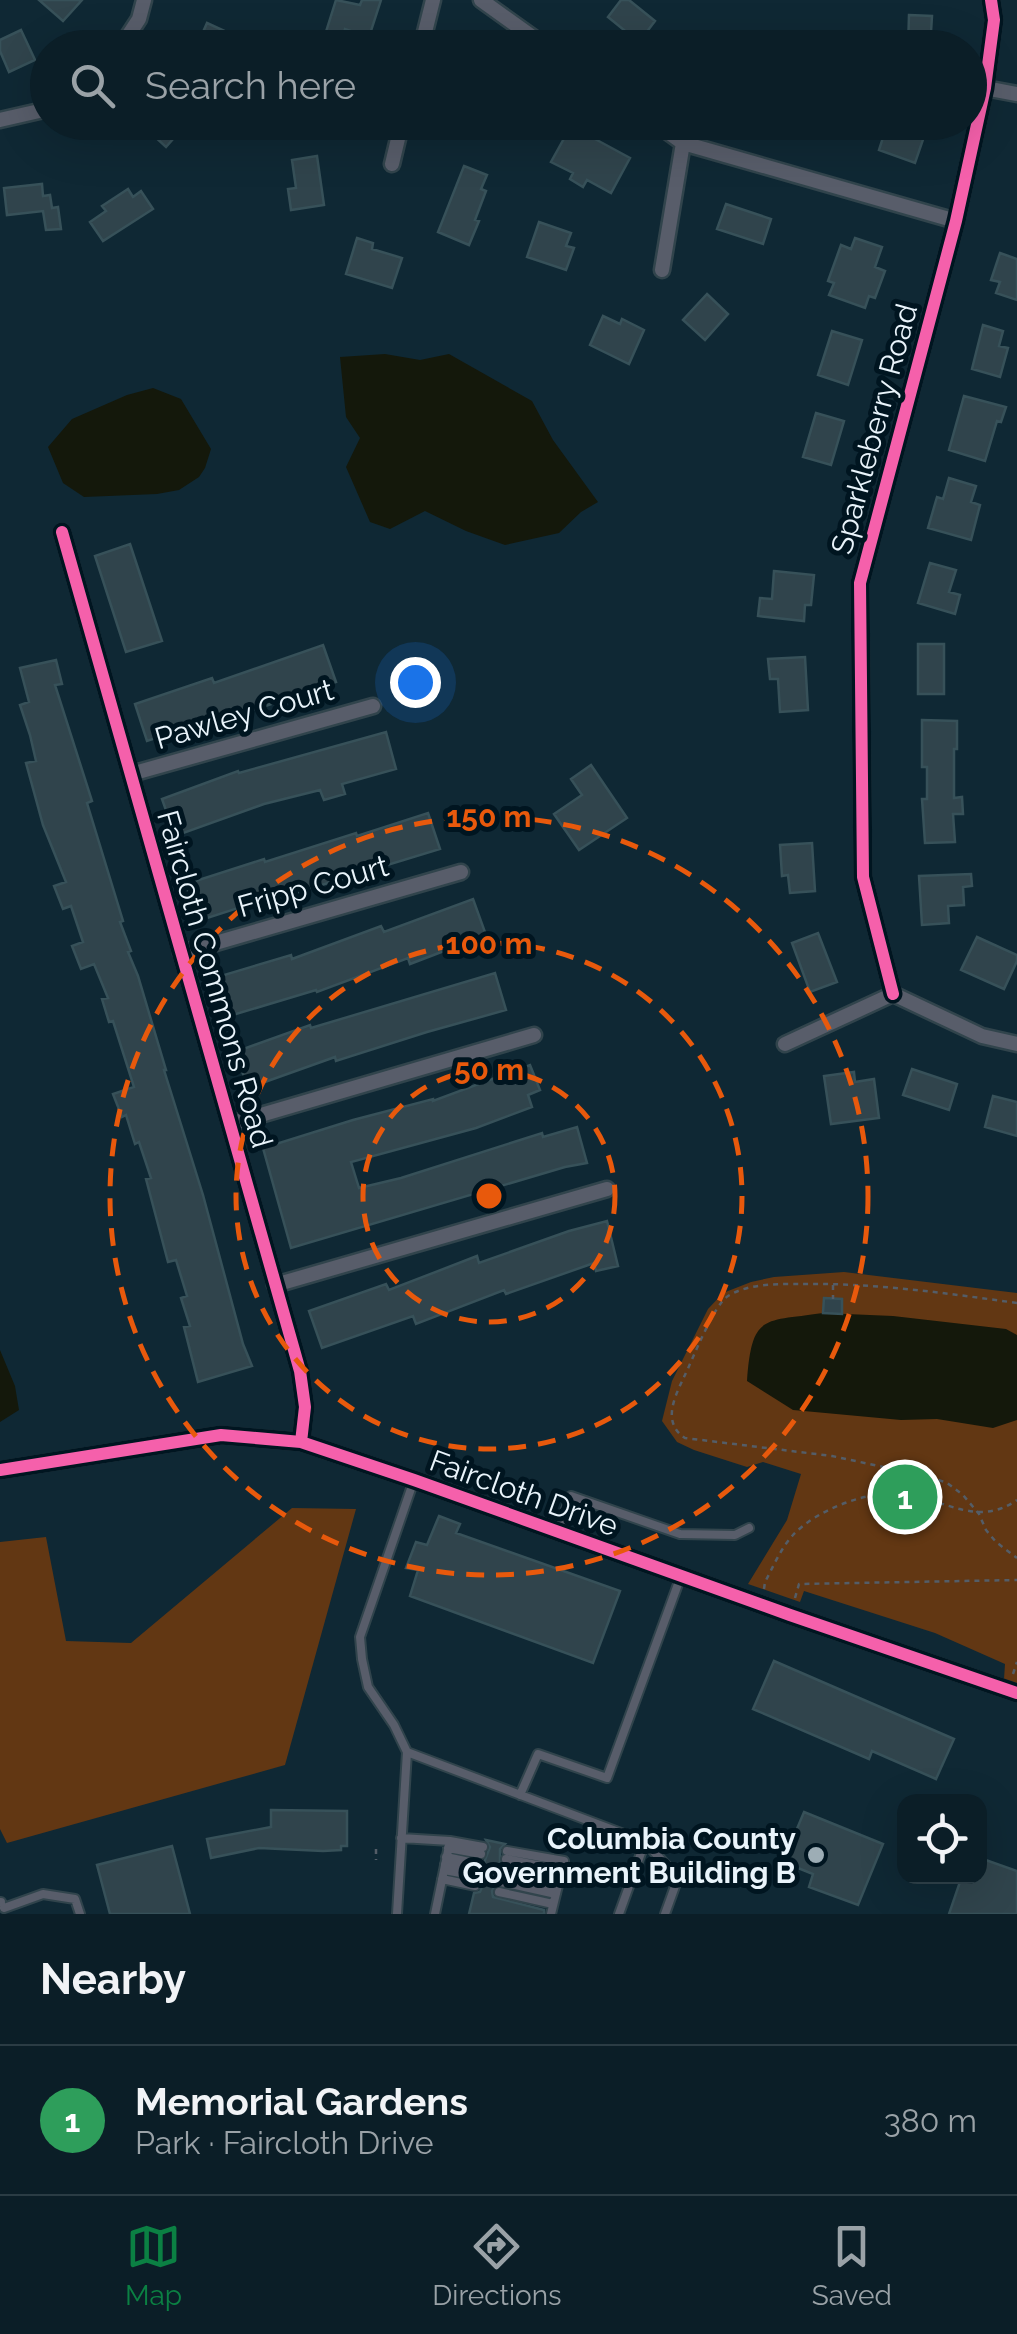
<!DOCTYPE html>
<html lang="en">
<head>
<meta charset="utf-8">
<style>
	:root { --surface:#0b1e27; --page:#14272f; --text:#f1f3f6; --muted:#9aa2a7; --line:#2b3c44; --accent:#0b8043 }
	body { margin:0; font-family:Raleway,sans-serif; background:var(--page); color:var(--text) }
	.controls { position:absolute; right:30px; bottom:30px; display:grid; overflow:hidden; border-radius:20px; box-shadow:0 10px 40px #0002 }
	.controls button { width:90px; height:90px; display:grid; place-items:center; padding:0; border:0; border-bottom:2px solid var(--line); background:var(--surface); color:var(--text); font:50px sans-serif }
	.you { position:absolute; left:415px; top:682px; width:35px; height:35px; margin:-25px; border:8px solid #fff; border-radius:50%; background:#1a73e8; box-shadow:0 0 0 15px #1a73e833 }
	.badge { display:grid; place-items:center; width:65px; height:65px; border-radius:50%; background:var(--accent); color:#fff; font-size:32px; font-weight:700 }
	.pin { position:absolute; translate:-50% -50%; border:5px solid #fff; box-shadow:0 2px 10px #0006 }
	.list { margin:0; padding:0; list-style:none }
	h2 { display:flex; justify-content:space-between; align-items:center; height:130px; margin:0; padding:0 40px; font-size:42px }
	h2 small { font-size:32px; font-weight:400; color:var(--muted) }
	.list li { display:grid; grid-template-columns:65px 1fr auto; gap:30px; align-items:center; box-sizing:border-box; height:150px; padding:0 40px; border-top:2px solid var(--line) }
	.list b { display:block; font-size:38px; white-space:nowrap }
	.list p { margin:0; font-size:32px; white-space:nowrap; color:var(--muted) }
	.list em { font-size:32px; font-style:normal; color:var(--muted) }
	.icon { flex:none; width:55px; height:55px; fill:none; stroke:currentColor; stroke-width:2; stroke-linecap:round; stroke-linejoin:round }
	.map { position:relative; flex:none; width:1017px; height:1914px; overflow:hidden }
	.search { position:absolute; background:var(--surface); box-shadow:0 10px 40px #0002; left:30px; right:30px; top:30px; height:110px; display:flex; align-items:center; gap:25px; box-sizing:border-box; padding:0 35px; border-radius:55px; color:var(--muted); font-size:38px }
	.sheet { height:280px; background:var(--surface) }
	nav { display:flex; justify-content:space-around; align-items:center; box-sizing:border-box; height:140px; border-top:2px solid var(--line); background:var(--surface); font-size:28px; color:var(--muted) }
	nav a { display:grid; justify-items:center; gap:5px }
	nav .on { color:var(--accent) }
	.map>svg:first-child { display:block }
	.green { fill:#623713 }
	.water { fill:#14180b }
	.building { fill:#30444c; stroke:#375159; stroke-width:2.5 }
	.lines { fill:none; stroke-linecap:round; stroke-linejoin:round }
	.service-casing { stroke:#31444c; stroke-width:12 }
	.minor-casing { stroke:#31444c; stroke-width:19 }
	.path { stroke:#545d67; stroke-width:2.5; stroke-dasharray:5 5; stroke-linecap:butt }
	.service { stroke:#585d6a; stroke-width:8 }
	.minor { stroke:#585d6a; stroke-width:14 }
	.cycleway-casing { stroke:#001520; stroke-width:19 }
	.cycleway { stroke:#f560ab; stroke-width:12 }
	.ring { fill:none; stroke:#e8590c; stroke-width:5; stroke-dasharray:18 12 }
	.poi-dot { fill:#9dadb5; stroke:#001520; stroke-width:4 }
	.labels { text-anchor:middle; dominant-baseline:central; stroke-width:10; stroke-linejoin:round; paint-order:stroke }
	.street-label { font-size:30px; fill:#e9f4fb; stroke:#001520 }
	.poi-label { font-size:30px; font-weight:bold; fill:#e9f4fb; stroke:#001520; text-anchor:end }
	.centre { fill:#e8590c; stroke:#001520; stroke-width:5 }
	.ring-label { font-size:30px; text-anchor:middle; font-weight:bold; fill:#e8590c; stroke:#001520; stroke-width:10; stroke-linejoin:round; paint-order:stroke }
</style>
</head>
<body>
<div class="map">
<svg width="1017" height="1914" viewBox="0 0 1017 1914">
	<rect width="100%" height="100%" fill="#0f2834"/>
	<path class="green" d="M 844,1272 L 1017,1293 L 1017,1684 L 1004,1679 L 1005,1664 L 935,1633 L 804,1591 L 800,1602 L 748,1584 L 787,1520 L 801,1474 L 763,1462 L 747,1467 L 694,1450 L 677,1442 L 662,1421 L 672,1381 L 708,1309 L 723,1293 L 751,1282 L 774,1277 Z
		M 292,1508 L 356,1509 L 285,1765 L 7,1843 L 0,1829 L 0,1542 L 46,1537 L 66,1641 L 131,1643 Z"/>
	<path class="water" d="M 385,354 L 420,360 L 449,354 L 532,401 L 553,440 L 598,502 L 581,512 L 559,533 L 505,545 L 466,531 L 425,511 L 390,529 L 370,522 L 346,467 L 360,438 L 346,417 L 340,357 Z
		M 153,388 L 181,399 L 211,449 L 205,468 L 199,477 L 179,490 L 157,494 L 84,497 L 63,483 L 48,447 L 72,419 L 127,395 Z
		M 823,1313 L 893,1316 L 1006,1329 L 1017,1335 L 1017,1420 L 993,1428 L 937,1419 L 901,1420 L 793,1410 L 747,1381 C 752,1313 763,1322 823,1313 Z
		M 0,1350 L 15,1386 L 19,1410 L 0,1422 Z"/>
	<path class="building" d="M 39,0 L 82,0 L 63,21 Z
		M 336,0 L 360,5 L 362,0 L 381,0 L 369,37 L 345,29 L 342,41 L 325,35 Z
		M 621,0 L 629,0 L 655,21 L 636,46 L 621,34 L 624,30 L 608,17 Z
		M 909,15 L 932,16 L 930,48 L 908,48 Z
		M 207,23 L 227,32 L 219,48 L 196,48 Z
		M 21,30 L 35,60 L 9,72 L 0,51 L 0,40 Z
		M 713,33 L 742,48 L 706,48 Z
		M 139,122 L 188,122 L 166,147 Z
		M 888,122 L 929,122 L 915,163 L 879,150 Z
		M 571,126 L 630,158 L 611,193 L 587,180 L 583,187 L 570,179 L 573,173 L 551,162 Z
		M 317,156 L 324,205 L 291,210 L 288,189 L 296,188 L 292,160 Z
		M 464,166 L 487,175 L 481,189 L 486,191 L 475,220 L 479,221 L 469,245 L 438,232 Z
		M 42,184 L 43,196 L 50,195 L 52,208 L 58,207 L 61,229 L 46,230 L 43,211 L 7,215 L 4,188 Z
		M 128,189 L 133,197 L 141,191 L 153,209 L 103,241 L 90,222 L 106,211 L 102,206 Z
		M 726,204 L 771,219 L 763,244 L 717,229 Z
		M 539,222 L 571,233 L 566,246 L 574,248 L 566,270 L 527,257 Z
		M 357,238 L 373,243 L 372,249 L 402,258 L 392,288 L 346,274 Z
		M 855,238 L 882,247 L 875,267 L 885,271 L 875,298 L 869,296 L 865,308 L 829,295 L 834,283 L 828,281 L 841,245 L 851,249 Z
		M 1000,253 L 1017,259 L 1017,300 L 996,293 L 1000,282 L 991,280 Z
		M 707,294 L 728,314 L 705,340 L 683,320 Z
		M 603,316 L 620,324 L 622,319 L 644,330 L 629,364 L 590,345 Z
		M 983,325 L 1003,331 L 999,346 L 1008,348 L 1000,377 L 972,369 Z
		M 832,331 L 862,340 L 848,385 L 818,375 Z
		M 964,396 L 1006,407 L 1001,422 L 997,421 L 985,461 L 949,450 Z
		M 816,413 L 844,421 L 831,465 L 803,457 Z
		M 949,478 L 976,486 L 971,502 L 980,505 L 971,540 L 928,528 L 937,497 L 943,499 Z
		M 130,544 L 162,641 L 126,652 L 95,556 Z
		M 930,563 L 956,570 L 949,592 L 960,595 L 955,614 L 918,603 Z
		M 774,571 L 814,575 L 811,605 L 805,605 L 804,621 L 758,616 L 760,598 L 772,599 Z
		M 918,644 L 944,644 L 944,694 L 918,694 Z
		M 323,645 L 336,682 L 239,715 L 238,711 L 147,741 L 135,704 L 212,678 L 214,683 Z
		M 805,657 L 808,710 L 780,712 L 778,679 L 770,679 L 768,659 Z
		M 56,660 L 62,684 L 55,685 L 92,801 L 87,803 L 123,921 L 120,922 L 131,951 L 128,952 L 138,976 L 166,1070 L 164,1070 L 203,1195 L 243,1344 L 252,1366 L 198,1382 L 184,1327 L 190,1326 L 181,1298 L 187,1296 L 176,1260 L 168,1262 L 146,1179 L 151,1178 L 139,1142 L 135,1144 L 126,1115 L 122,1117 L 113,1094 L 134,1087 L 113,1021 L 109,1022 L 102,999 L 108,998 L 94,964 L 81,969 L 72,946 L 83,942 L 71,906 L 63,909 L 54,886 L 66,882 L 43,825 L 26,763 L 36,761 L 30,735 L 20,705 L 29,702 L 20,668 Z
		M 922,720 L 957,721 L 957,749 L 954,749 L 954,798 L 962,797 L 963,814 L 953,814 L 955,842 L 925,843 L 922,799 L 927,799 L 927,767 L 922,767 Z
		M 386,732 L 396,769 L 342,784 L 345,794 L 324,800 L 320,790 L 264,804 L 175,836 L 162,799 L 238,771 L 239,773 Z
		M 591,765 L 627,818 L 579,850 L 554,814 L 582,795 L 571,779 Z
		M 428,813 L 440,849 L 289,895 L 288,892 L 198,921 L 186,884 L 264,859 L 265,862 L 356,833 L 357,836 Z
		M 812,843 L 815,891 L 790,893 L 788,875 L 782,876 L 780,845 Z
		M 971,874 L 972,886 L 963,887 L 964,905 L 948,906 L 949,923 L 922,925 L 919,876 Z
		M 473,899 L 486,935 L 410,964 L 408,958 L 317,992 L 316,990 L 226,1017 L 214,978 L 291,955 L 292,959 L 381,926 L 384,932 Z
		M 818,933 L 837,982 L 810,992 L 792,943 Z
		M 977,937 L 1017,955 L 1017,961 L 1004,989 L 961,970 Z
		M 495,973 L 506,1010 L 427,1032 L 336,1061 L 335,1057 L 248,1088 L 235,1052 L 310,1025 L 311,1028 Z
		M 530,1065 L 540,1090 L 528,1095 L 532,1107 L 476,1128 L 351,1162 L 359,1188 L 401,1178 L 542,1133 L 543,1137 L 577,1127 L 587,1163 L 565,1167 L 291,1248 L 263,1148 L 353,1120 L 433,1099 L 433,1101 Z
		M 912,1069 L 957,1084 L 949,1110 L 903,1095 Z
		M 854,1072 L 855,1082 L 874,1079 L 879,1118 L 831,1124 L 824,1076 Z
		M 993,1096 L 1017,1102 L 1017,1136 L 985,1127 Z
		M 607,1221 L 618,1266 L 596,1271 L 594,1263 L 506,1294 L 504,1290 L 416,1324 L 413,1316 L 322,1348 L 309,1311 L 386,1284 L 389,1290 L 477,1256 L 479,1263 L 569,1231 Z
		M 824,1298 L 842,1299 L 842,1314 L 823,1313 Z
		M 439,1516 L 460,1524 L 456,1533 L 620,1591 L 593,1663 L 410,1596 L 418,1570 L 406,1568 L 416,1542 L 427,1545 Z
		M 774,1661 L 954,1739 L 936,1779 L 872,1751 L 869,1759 L 753,1709 Z
		M 271,1810 L 347,1811 L 347,1846 L 341,1846 L 341,1850 L 323,1851 L 259,1848 L 211,1858 L 207,1839 L 271,1827 Z
		M 804,1812 L 883,1844 L 858,1905 L 809,1887 L 813,1874 L 783,1862 Z
		M 486,1840 L 505,1844 L 500,1849 L 500,1863 L 495,1873 L 495,1886 L 492,1891 L 493,1897 L 544,1910 L 544,1914 L 469,1914 L 474,1893 L 480,1892 L 482,1887 L 485,1860 L 490,1847 Z
		M 172,1846 L 190,1914 L 110,1914 L 97,1865 Z
		M 980,1858 L 1017,1871 L 1017,1914 L 949,1914 L 962,1876 L 980,1876 Z"/>
	<g class="lines">
		<g class="service-casing">
			<path id="service" d="M 414,1480 L 360,1637 L 362,1659 L 368,1687 L 394,1725 L 407,1752 L 645,1842 L 678,1878 L 665,1914
				M 558,1530 L 571,1496 L 680,1534 L 735,1535 L 749,1528
				M 520,1795 L 538,1754 L 607,1778 L 681,1576
				M 401,1838 L 450,1841 L 435,1914
				M 450,1841 L 483,1847
				M 448,1848 L 481,1854
				M 507,1851 L 564,1861 L 551,1914
				M 446,1857 L 479,1864
				M 506,1859 L 562,1870
				M 445,1864 L 478,1871
				M 504,1869 L 559,1880
				M 444,1870 L 477,1876
				M 502,1875 L 558,1886
				M 442,1879 L 475,1886
				M 501,1882 L 556,1894
				M 499,1892 L 553,1904
				M 0,1902 L 1,1902
				M 4,1908 L 43,1894 L 75,1899 L 80,1914
				M 397,1914 L 407,1752
				M 619,1914 L 645,1842"/>
		</g>
		<g class="minor-casing">
			<path id="minor" d="M 481,0 L 548,48
				M 120,48 L 139,19 L 144,0
				M 421,48 L 433,0
				M 985,88 L 1017,94
				M 0,120 L 48,109
				M 654,122 L 683,143 L 956,221
				M 392,164 L 402,122
				M 662,270 L 683,143
				M 62,532 L 300,1371 L 305,1407 L 301,1442
				M 131,774 L 373,706
				M 181,953 L 461,872
				M 893,994 L 863,877 L 860,583 L 956,221 L 985,88 L 994,20 L 991,0
				M 893,994 L 982,1036 L 1017,1044
				M 785,1044 L 893,994
				M 230,1124 L 534,1035
				M 275,1285 L 607,1189
				M 0,1470 L 221,1435 L 301,1442 L 414,1480 L 790,1615 L 1017,1693"/>
		</g>
		<path class="path" d="M 833,1285 L 833,1299
			M 1017,1303 C 945,1293 875,1283 803,1284 C 779,1284 749,1283 728,1296 C 713,1306 693,1359 684,1377 C 674,1398 662,1423 685,1438 L 832,1456 L 930,1477 L 947,1483 L 963,1495 L 979,1514 L 986,1530 L 996,1542 L 1017,1558
			M 764,1589 L 765,1582 C 773,1567 781,1548 793,1535 C 817,1509 871,1489 906,1494 C 948,1501 978,1527 1017,1500
			M 795,1598 L 799,1584 L 1017,1580
			M 1013,1674 L 1017,1662
			M 376,1849 L 376,1860"/>
		<use href="#service" class="service"/>
		<use href="#minor" class="minor"/>
		<g class="cycleway-casing">
			<path id="cycleway" d="M 62,532 L 300,1371 L 305,1407 L 301,1442
				M 893,994 L 863,877 L 860,583 L 956,221 L 985,88 L 994,20 L 991,0
				M 0,1470 L 221,1435 L 301,1442 L 414,1480 L 790,1615 L 1017,1693"/>
		</g>
		<use href="#cycleway" class="cycleway"/>
	</g>
	<g class="ring">
		<circle cx="489" cy="1196" r="126"/>
		<circle cx="489" cy="1196" r="253"/>
		<circle cx="489" cy="1196" r="379"/>
	</g>
	<circle class="poi-dot" cx="816" cy="1855" r="10"/>
	<g class="labels">
		<g class="street-label">
			<text transform="translate(874 429) rotate(-75)">Sparkleberry Road</text>
			<text transform="translate(244 714) rotate(-16)">Pawley Court</text>
			<text transform="translate(313 886) rotate(-16)">Fripp Court</text>
			<text transform="translate(215 979) rotate(74)">Faircloth Commons Road</text>
			<text transform="translate(524 1493) rotate(20)">Faircloth Drive</text>
		</g>
		<g class="poi-label">
			<text x="796" y="1838">Columbia County<tspan x="796" dy="34">Government Building B</tspan></text>
		</g>
	</g>
	<circle cx="489" cy="1196" r="15" class="centre"/>
	<g class="ring-label">
		<text x="489" y="827">150 m</text>
		<text x="489" y="954">100 m</text>
		<text x="489" y="1080">50 m</text>
	</g>
</svg>
<div class="controls">
<button><svg class="icon" aria-label="locate" viewBox="0 0 24 24"><circle cx="12" cy="12" r="6"/><path d="M12 2v4M12 18v4M2 12h4M18 12h4"/></svg></button>
</div>
<div class="you"></div>
<div class="pin badge" style="left:905px;top:1497px;background:#2e9e5b">1</div>
<div class="search"><svg class="icon" aria-label="search" viewBox="0 0 24 24"><circle cx="10" cy="10" r="6"/><path d="M15 15l6 6"/></svg>Search here</div>
</div>
<section class="sheet">
<h2>Nearby<small></small></h2>
<ul class="list">
<li><span class="badge" style="background:#2e9e5b">1</span><div><b>Memorial Gardens</b><p>Park · Faircloth Drive</p></div><em>380 m</em></li>
</ul>
</section>
<nav>
<a class="on"><svg class="icon" aria-label="map" viewBox="0 0 24 24"><path d="M3 6l6-2 6 2 6-2v14l-6 2-6-2-6 2zM9 4v14M15 6v14"/></svg>Map</a>
<a><svg class="icon" aria-label="directions" viewBox="0 0 24 24"><path d="M12 3l9 9-9 9-9-9zM9 14v-3h6M13 9l2 2-2 2"/></svg>Directions</a>
<a><svg class="icon" aria-label="saved" viewBox="0 0 24 24"><path d="M7 4h10v16l-5-4-5 4z"/></svg>Saved</a>
</nav>
</body>
</html>
